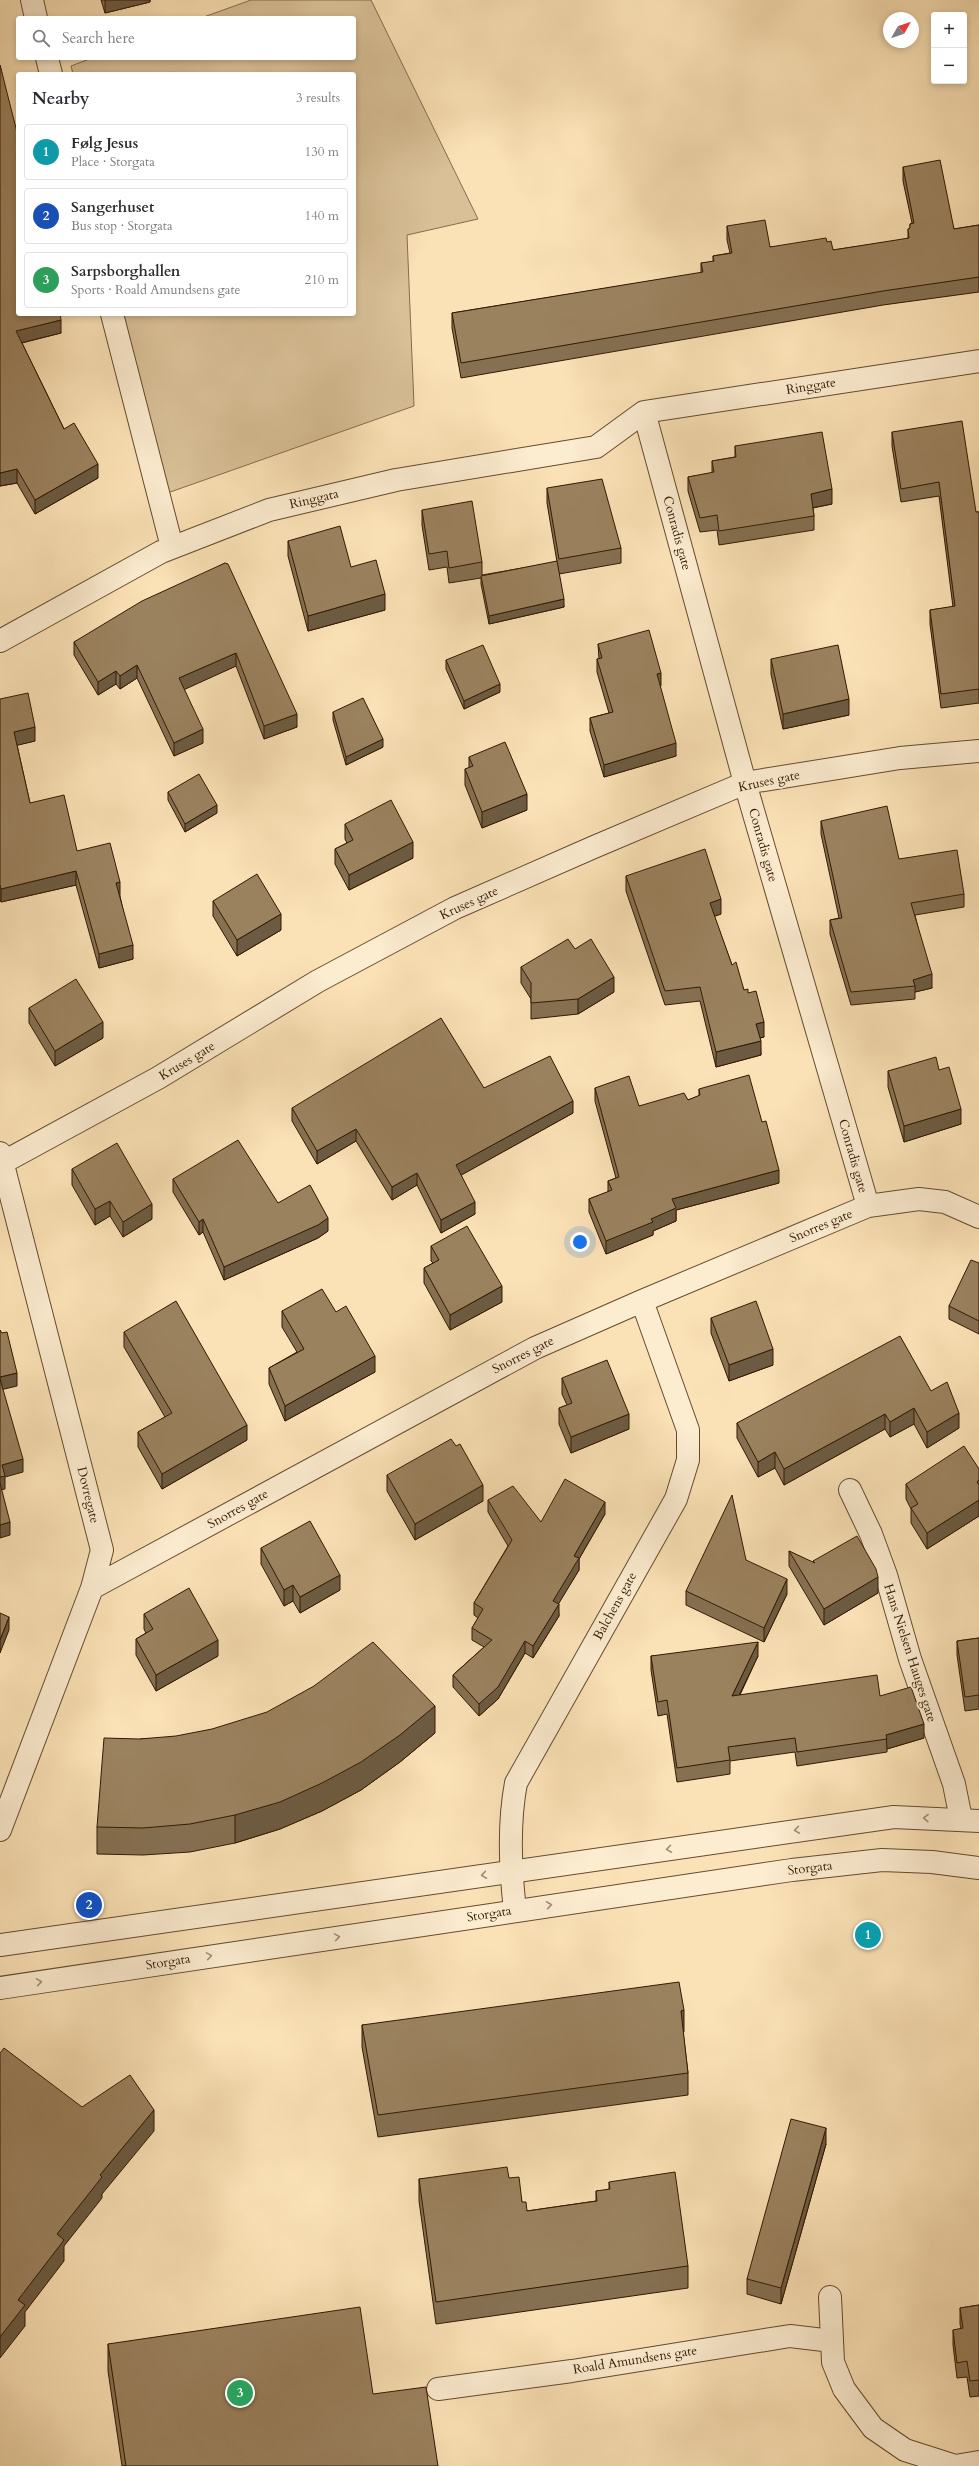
<!DOCTYPE html>
<html lang="en">
<head>
<meta charset="utf-8">
<style>
	:root { --surface:#fff; --page:#f7f7f7; --text:#2b2b33; --muted:#7c7c81; --line:#e1e1e2; --accent:#ea580c }
	body { margin:0; font-family:Cardo,serif; background:var(--page); color:var(--text) }
	.controls { position:absolute; right:12px; top:12px; display:grid; overflow:hidden; border-radius:4px; box-shadow:0 2px 6px #0003 }
	.controls button { width:36px; height:36px; display:grid; place-items:center; padding:0; border:0; border-bottom:1px solid var(--line); background:var(--surface); color:var(--text); font:20px sans-serif }
	.compass { position:absolute; left:883px; top:12px; width:36px; height:36px; border-radius:50%; background:var(--surface); box-shadow:0 2px 6px #0003; rotate:50deg }
	.you { position:absolute; left:580px; top:1242px; width:14px; height:14px; margin:-10px; border:3px solid #fff; border-radius:50%; background:#1a73e8; box-shadow:0 0 0 6px #1a73e833 }
	.badge { display:grid; place-items:center; width:26px; height:26px; border-radius:50%; background:var(--accent); color:#fff; font-size:13px; font-weight:700 }
	.pin { position:absolute; translate:-50% -50%; border:2px solid #fff; box-shadow:0 1px 4px #0006 }
	.list { margin:0; padding:0; list-style:none }
	h2 { display:flex; justify-content:space-between; align-items:center; height:52px; margin:0; padding:0 16px; font-size:17px }
	h2 small { font-size:13px; font-weight:400; color:var(--muted) }
	.list li { display:grid; grid-template-columns:26px 1fr auto; gap:12px; align-items:center; box-sizing:border-box; height:56px; margin:0 8px 8px; padding:0 8px; border:1px solid var(--line); border-radius:4px }
	.list b { display:block; font-size:15px; white-space:nowrap }
	.list p { margin:0; font-size:13px; white-space:nowrap; color:var(--muted) }
	.list em { font-size:13px; font-style:normal; color:var(--muted) }
	.icon { flex:none; width:22px; height:22px; fill:none; stroke:currentColor; stroke-width:2; stroke-linecap:round; stroke-linejoin:round }
	.map { position:relative; flex:none; width:979px; height:2466px; overflow:hidden }
	.search { position:absolute; background:var(--surface); box-shadow:0 2px 6px #0003; left:16px; top:16px; width:340px; height:44px; display:flex; align-items:center; gap:10px; box-sizing:border-box; padding:0 14px; border-radius:4px; color:var(--muted); font-size:15px }
	.panel { position:absolute; background:var(--surface); box-shadow:0 2px 6px #0003; left:16px; top:72px; width:340px; height:244px; border-radius:4px }
	.map>svg:first-child { display:block }
	.green { fill:#d9c097; stroke:#866c4c }
	.lines { fill:none; stroke-linecap:round; stroke-linejoin:round }
	.minor-casing { stroke:#644b2e; stroke-width:24 }
	.tertiary-casing { stroke:#644b2e; stroke-width:24 }
	.minor { stroke:#fcecd0; stroke-width:22 }
	.tertiary { stroke:#fcecd0; stroke-width:22 }
	.wall { fill:#857052; stroke:#321900 }
	.shaded-wall { fill:#6c5b42; stroke:#321900 }
	.building { fill:#9b825f; stroke:#321900 }
	.oneway { stroke:#a18d72 }
	.labels { text-anchor:middle; dominant-baseline:central; stroke-width:4; stroke-linejoin:round; paint-order:stroke }
	.street-label { font-size:13px; fill:#321900; stroke:#fcecd0 }
</style>
</head>
<body>
<div class="map">
<svg width="979" height="2466" viewBox="0 0 979 2466">
	<rect width="100%" height="100%" fill="#fbe2b6"/>
	<filter id="stains"><feTurbulence type="fractalNoise" baseFrequency=".005" numOctaves="4"/><feColorMatrix values="0 0 0 0 .2 0 0 0 0 .09 0 0 0 0 .02 0 0 0 .5 -.17"/></filter>
	<radialGradient id="worn" r=".72"><stop offset=".6" stop-color="#630" stop-opacity="0"/><stop offset="1" stop-color="#630" stop-opacity=".3"/></radialGradient>
	<path class="green" d="M 251,0 L 371,0 L 478,219 L 407,235 L 414,406 L 159,496 L 122,314 L 354,314 L 354,74 L 73,74 L 71,66 L 92,58 L 354,58 L 354,18 L 201,18 Z"/>
	<g class="lines">
		<g class="minor-casing">
			<path id="minor" d="M 32,0 L 36,18
				M 47,58 L 51,74
				M 112,314 L 172,547
				M 644,412 L 745,783 L 868,1206
				M 0,641 L 161,552 L 269,510 L 396,480 L 596,447 L 644,412 L 979,361
				M 0,1153 L 102,1550 L 92,1588 L 0,1830
				M 0,1164 L 158,1078 L 318,981 L 455,908 L 594,847 L 745,783 L 900,758 L 979,751
				M 850,1490 L 871,1534 L 886,1575 L 910,1659 L 954,1784 L 961,1819
				M 92,1588 L 535,1348 L 642,1301 L 868,1206 L 919,1199 L 945,1202 L 979,1217
				M 515,1910 C 510,1867 508,1825 516,1783 L 676,1499 L 688,1460 L 688,1430 L 642,1301
				M 830,2297 L 833,2362 L 844,2389 L 873,2428 L 905,2450 L 955,2466 L 979,2462
				M 438,2389 L 572,2371 L 790,2336 L 832,2341"/>
		</g>
		<g class="tertiary-casing">
			<path id="tertiary" d="M 0,1945 L 894,1817 L 979,1821
				M 0,1988 L 792,1870 L 882,1860 L 932,1862 L 979,1868"/>
		</g>
		<use href="#minor" class="minor"/>
		<use href="#tertiary" class="tertiary"/>
	</g>
	<path class="wall" d="M 101,0 L 150,0 L 150,2 L 105,13 Z
		M 0,65 L 61,333 L 22,343 L 64,429 L 98,478 L 35,514 L 17,483 L 0,486 Z
		M 903,167 L 954,229 L 979,225 L 979,292 L 883,305 L 461,378 L 452,328 L 452,313 L 701,273 L 701,263 L 713,262 L 713,256 L 730,253 L 727,240 L 727,226 L 770,247 L 827,242 L 833,250 L 908,239 L 908,229 L 910,229 L 910,224 L 912,223 L 903,181 Z
		M 892,432 L 976,512 L 979,512 L 979,703 L 941,708 L 930,624 L 930,610 L 953,607 L 939,496 L 901,502 L 892,446 Z
		M 735,446 L 832,504 L 813,508 L 814,516 L 814,530 L 719,545 L 717,530 L 700,532 L 688,491 L 688,477 L 712,473 L 712,461 L 735,457 Z
		M 547,488 L 621,548 L 621,563 L 559,574 L 564,607 L 489,624 L 481,584 L 481,578 L 449,583 L 447,567 L 429,570 L 422,525 L 422,510 L 482,562 L 482,575 L 557,562 L 547,503 Z
		M 288,541 L 351,567 L 385,610 L 308,631 L 288,556 Z
		M 225,563 L 297,727 L 264,739 L 236,666 L 184,689 L 203,743 L 174,756 L 137,678 L 120,689 L 116,684 L 98,695 L 74,655 L 74,642 Z
		M 598,644 L 661,686 L 660,686 L 676,756 L 604,777 L 590,731 L 590,718 L 609,713 L 597,672 L 597,659 L 599,659 Z
		M 771,659 L 849,715 L 783,729 L 771,674 Z
		M 446,660 L 500,692 L 464,709 L 446,669 Z
		M 0,699 L 35,741 L 17,745 L 30,803 L 120,896 L 133,959 L 99,968 L 76,885 L 1,902 L 0,899 Z
		M 333,712 L 383,747 L 346,765 L 333,720 Z
		M 469,757 L 527,810 L 482,828 L 465,785 L 465,769 L 469,768 Z
		M 168,792 L 217,813 L 185,832 L 168,800 Z
		M 821,821 L 899,859 L 964,894 L 964,907 L 915,915 L 932,988 L 915,992 L 915,999 L 851,1005 L 830,934 L 830,920 L 839,918 L 821,834 Z
		M 345,824 L 413,858 L 349,890 L 335,864 L 335,849 L 347,843 L 345,839 Z
		M 626,876 L 721,914 L 714,916 L 732,965 L 744,990 L 748,993 L 764,1037 L 760,1038 L 761,1055 L 716,1067 L 700,1001 L 665,1005 L 626,891 Z
		M 213,901 L 281,930 L 237,956 L 213,916 Z
		M 575,949 L 614,992 L 578,1014 L 531,1019 L 531,999 L 521,983 L 521,967 Z
		M 29,1008 L 103,1038 L 55,1066 L 29,1023 Z
		M 939,1070 L 961,1124 L 904,1142 L 888,1087 L 888,1071 Z
		M 484,1088 L 573,1113 L 461,1175 L 475,1214 L 441,1233 L 417,1185 L 392,1200 L 356,1141 L 317,1164 L 292,1121 L 292,1108 Z
		M 595,1088 L 639,1106 L 688,1100 L 699,1096 L 699,1089 L 779,1183 L 676,1210 L 676,1221 L 653,1231 L 653,1235 L 606,1254 L 589,1212 L 589,1199 L 608,1192 L 608,1181 L 616,1178 L 595,1101 Z
		M 72,1169 L 152,1219 L 123,1237 L 110,1216 L 95,1225 L 72,1185 Z
		M 173,1179 L 278,1203 L 328,1231 L 318,1238 L 224,1280 L 203,1232 L 199,1235 L 173,1192 Z
		M 431,1246 L 502,1302 L 450,1330 L 424,1283 L 424,1268 L 433,1263 L 431,1261 Z
		M 979,1263 L 979,1334 L 949,1319 L 949,1306 Z
		M 282,1311 L 336,1312 L 375,1372 L 285,1421 L 269,1384 L 269,1368 L 297,1352 L 282,1327 Z
		M 711,1318 L 773,1365 L 729,1381 L 711,1333 Z
		M 124,1332 L 247,1440 L 162,1489 L 138,1447 L 138,1432 L 165,1417 L 124,1347 Z
		M 562,1378 L 629,1429 L 571,1453 L 559,1424 L 559,1408 L 567,1405 L 562,1394 Z
		M 931,1391 L 959,1428 L 927,1448 L 914,1424 L 890,1437 L 885,1429 L 784,1485 L 775,1468 L 758,1477 L 737,1438 L 737,1423 Z
		M 979,1469 L 979,1516 L 927,1549 L 911,1523 L 911,1509 L 906,1499 L 906,1484 Z
		M 387,1475 L 483,1501 L 415,1540 L 387,1491 Z
		M 488,1500 L 541,1522 L 605,1514 L 579,1559 L 579,1570 L 558,1604 L 559,1616 L 533,1658 L 525,1653 L 498,1699 L 479,1716 L 453,1687 L 453,1675 L 484,1647 L 472,1640 L 472,1628 L 478,1618 L 474,1615 L 474,1603 L 508,1546 L 488,1512 Z
		M 261,1548 L 340,1590 L 300,1613 L 293,1601 L 284,1606 L 261,1564 Z
		M 789,1551 L 813,1563 L 813,1561 L 878,1593 L 824,1625 L 789,1566 Z
		M 746,1560 L 787,1594 L 764,1642 L 686,1605 L 686,1591 Z
		M 144,1614 L 218,1656 L 156,1691 L 136,1655 L 136,1639 L 146,1633 L 144,1629 Z
		M 979,1638 L 979,1709 L 965,1711 L 957,1655 L 957,1641 Z
		M 651,1656 L 758,1656 L 740,1695 L 880,1696 L 924,1738 L 887,1749 L 887,1752 L 797,1766 L 795,1752 L 730,1761 L 730,1774 L 677,1782 L 667,1714 L 658,1716 L 651,1670 Z
		M 435,1733 L 400,1762 L 361,1790 L 322,1811 L 280,1829 L 235,1843 L 190,1852 L 143,1855 L 97,1854 L 97,1827 L 140,1739 Z
		M 362,2025 L 684,2032 L 683,2032 L 688,2073 L 688,2095 L 378,2137 L 362,2047 Z
		M 826,2144 L 781,2304 L 747,2294 L 747,2279 Z
		M 509,2178 L 527,2211 L 596,2201 L 596,2191 L 609,2190 L 609,2182 L 688,2266 L 688,2288 L 436,2324 L 419,2201 L 419,2179 Z
		M 979,2305 L 979,2396 L 970,2397 L 967,2377 L 957,2378 L 953,2345 L 953,2330 L 961,2329 L 960,2324 L 960,2308 Z
		M 108,2344 L 373,2394 L 438,2466 L 122,2466 L 108,2371 Z"/>
	<path class="shaded-wall" d="M 105,0 L 150,0 L 150,2 L 105,13 Z
		M 61,320 L 61,333 L 16,344 L 16,331 Z
		M 98,464 L 98,478 L 35,514 L 35,500 Z
		M 17,469 L 17,483 L 0,486 L 0,473 Z
		M 832,489 L 832,504 L 811,508 L 811,494 Z
		M 385,594 L 385,610 L 308,631 L 308,616 Z
		M 564,599 L 564,607 L 489,624 L 489,616 Z
		M 236,653 L 236,666 L 179,692 L 179,678 Z
		M 137,665 L 137,678 L 120,689 L 120,676 Z
		M 116,671 L 116,684 L 98,695 L 98,682 Z
		M 661,673 L 661,686 L 657,687 L 657,674 Z
		M 500,684 L 500,692 L 464,709 L 464,701 Z
		M 849,699 L 849,715 L 783,729 L 783,714 Z
		M 297,714 L 297,727 L 264,739 L 264,726 Z
		M 35,727 L 35,741 L 14,746 L 14,732 Z
		M 203,729 L 203,743 L 174,756 L 174,743 Z
		M 383,739 L 383,747 L 346,765 L 346,757 Z
		M 676,743 L 676,756 L 604,777 L 604,765 Z
		M 527,794 L 527,810 L 482,828 L 482,812 Z
		M 217,805 L 217,813 L 185,832 L 185,824 Z
		M 413,842 L 413,858 L 349,890 L 349,875 Z
		M 76,871 L 76,885 L 1,902 L 1,889 Z
		M 120,882 L 120,896 L 116,897 L 116,883 Z
		M 721,899 L 721,914 L 710,918 L 710,903 Z
		M 281,914 L 281,930 L 237,956 L 237,940 Z
		M 133,945 L 133,959 L 99,968 L 99,954 Z
		M 932,974 L 932,988 L 915,992 L 915,986 L 913,980 Z
		M 614,977 L 614,992 L 578,1014 L 578,999 Z
		M 103,1022 L 103,1038 L 55,1066 L 55,1051 Z
		M 764,1022 L 764,1037 L 756,1039 L 756,1024 Z
		M 761,1041 L 761,1055 L 716,1067 L 716,1052 Z
		M 573,1101 L 573,1113 L 456,1178 L 456,1165 Z
		M 961,1109 L 961,1124 L 904,1142 L 904,1126 Z
		M 356,1129 L 356,1141 L 317,1164 L 317,1151 Z
		M 779,1170 L 779,1183 L 676,1210 L 676,1221 L 653,1231 L 653,1235 L 606,1254 L 606,1241 L 651,1219 L 672,1199 Z
		M 417,1173 L 417,1185 L 392,1200 L 392,1187 Z
		M 110,1201 L 110,1216 L 95,1225 L 95,1209 Z
		M 475,1202 L 475,1214 L 441,1233 L 441,1220 Z
		M 152,1204 L 152,1219 L 123,1237 L 123,1222 Z
		M 328,1218 L 328,1231 L 318,1238 L 224,1280 L 224,1267 Z
		M 203,1219 L 203,1232 L 199,1235 L 199,1222 Z
		M 502,1286 L 502,1302 L 450,1330 L 450,1315 Z
		M 773,1349 L 773,1365 L 729,1381 L 729,1365 Z
		M 375,1356 L 375,1372 L 285,1421 L 285,1406 Z
		M 17,1373 L 17,1386 L 0,1390 L 0,1377 Z
		M 914,1408 L 914,1424 L 890,1437 L 890,1422 Z
		M 959,1413 L 959,1428 L 927,1448 L 927,1432 Z
		M 629,1414 L 629,1429 L 571,1453 L 571,1437 Z
		M 885,1414 L 885,1429 L 784,1485 L 784,1469 Z
		M 247,1425 L 247,1440 L 162,1489 L 162,1474 Z
		M 775,1452 L 775,1468 L 758,1477 L 758,1462 Z
		M 23,1459 L 23,1472 L 5,1477 L 5,1489 L 0,1490 L 0,1477 L 2,1465 Z
		M 483,1485 L 483,1501 L 415,1540 L 415,1524 Z
		M 979,1500 L 979,1516 L 927,1549 L 927,1533 Z
		M 605,1502 L 605,1514 L 579,1559 L 579,1570 L 553,1613 L 553,1601 L 574,1556 Z
		M 10,1522 L 10,1535 L 0,1538 L 0,1525 Z
		M 340,1575 L 340,1590 L 300,1613 L 300,1597 Z
		M 878,1577 L 878,1593 L 824,1625 L 824,1609 Z
		M 787,1579 L 787,1594 L 764,1642 L 764,1628 Z
		M 293,1585 L 293,1601 L 284,1606 L 284,1590 Z
		M 559,1604 L 559,1616 L 533,1658 L 533,1646 Z
		M 9,1617 L 9,1630 L 0,1653 L 0,1640 Z
		M 218,1640 L 218,1656 L 156,1691 L 156,1675 Z
		M 525,1641 L 525,1653 L 498,1699 L 479,1716 L 479,1704 Z
		M 758,1642 L 758,1656 L 732,1710 L 732,1696 Z
		M 435,1706 L 435,1733 L 400,1762 L 361,1790 L 322,1811 L 280,1829 L 235,1843 L 235,1815 Z
		M 924,1724 L 924,1738 L 887,1749 L 886,1735 Z
		M 684,2010 L 684,2032 L 681,2033 L 681,2011 Z
		M 154,2110 L 154,2131 L 102,2194 L 102,2198 L 64,2246 L 64,2261 L 25,2312 L 25,2326 L 0,2358 L 0,2337 L 18,2300 L 57,2234 L 100,2175 Z
		M 826,2128 L 826,2144 L 781,2304 L 781,2288 Z"/>
	<path class="building" d="M 0,65 L 18,136 L 18,314 L 60,314 L 61,320 L 16,331 L 64,429 L 74,423 L 98,464 L 35,500 L 17,469 L 0,473 Z
		M 940,160 L 954,229 L 979,225 L 979,277 L 883,291 L 461,363 L 452,313 L 703,272 L 701,263 L 714,261 L 713,256 L 732,253 L 727,226 L 765,220 L 770,247 L 826,238 L 827,242 L 831,241 L 833,250 L 909,238 L 908,229 L 910,228 L 910,224 L 914,223 L 903,167 Z
		M 962,421 L 976,512 L 979,512 L 979,689 L 941,694 L 930,610 L 955,606 L 939,482 L 901,489 L 892,432 Z
		M 822,432 L 832,489 L 811,494 L 814,516 L 719,531 L 717,515 L 700,518 L 688,477 L 714,472 L 712,461 L 736,457 L 735,446 Z
		M 602,479 L 621,548 L 559,559 L 547,488 Z
		M 472,501 L 482,562 L 449,568 L 447,551 L 429,554 L 422,510 Z
		M 340,526 L 351,567 L 376,560 L 385,594 L 308,616 L 288,541 Z
		M 557,561 L 564,599 L 489,616 L 481,576 Z
		M 225,563 L 228,564 L 297,714 L 264,726 L 236,653 L 179,678 L 203,729 L 174,743 L 137,665 L 120,676 L 116,671 L 98,682 L 74,642 L 142,601 Z
		M 649,630 L 661,673 L 657,674 L 676,743 L 604,765 L 590,718 L 613,712 L 597,659 L 602,658 L 598,644 Z
		M 483,645 L 500,684 L 464,701 L 446,660 Z
		M 838,645 L 849,699 L 783,714 L 771,659 Z
		M 28,693 L 35,727 L 14,732 L 30,803 L 64,795 L 77,851 L 110,843 L 120,882 L 116,883 L 133,945 L 99,954 L 76,871 L 1,889 L 0,885 L 0,699 Z
		M 363,698 L 383,739 L 346,757 L 333,712 Z
		M 505,742 L 527,794 L 482,812 L 465,769 L 473,766 L 469,757 Z
		M 199,774 L 217,805 L 185,824 L 168,792 Z
		M 391,800 L 413,842 L 349,875 L 335,849 L 353,840 L 345,824 Z
		M 887,806 L 899,859 L 957,850 L 964,894 L 911,903 L 932,974 L 913,980 L 915,986 L 851,992 L 830,920 L 842,918 L 821,821 Z
		M 705,849 L 721,899 L 710,903 L 732,965 L 736,962 L 744,990 L 748,989 L 748,993 L 756,991 L 764,1022 L 756,1024 L 761,1041 L 716,1052 L 700,987 L 665,991 L 626,876 Z
		M 257,874 L 281,914 L 237,940 L 213,901 Z
		M 568,939 L 575,949 L 591,939 L 614,977 L 578,999 L 531,1003 L 531,983 L 521,967 Z
		M 76,979 L 103,1022 L 55,1051 L 29,1008 Z
		M 441,1018 L 484,1088 L 550,1056 L 573,1101 L 456,1165 L 475,1202 L 441,1220 L 417,1173 L 392,1187 L 356,1129 L 317,1151 L 292,1108 Z
		M 936,1057 L 939,1070 L 949,1067 L 961,1109 L 904,1126 L 888,1071 Z
		M 749,1075 L 762,1122 L 766,1121 L 779,1170 L 672,1199 L 676,1208 L 651,1219 L 653,1222 L 606,1241 L 589,1199 L 612,1190 L 608,1181 L 619,1177 L 595,1088 L 629,1076 L 639,1106 L 684,1093 L 688,1100 L 700,1095 L 699,1089 Z
		M 238,1140 L 278,1203 L 310,1185 L 328,1218 L 318,1225 L 224,1267 L 203,1219 L 199,1222 L 173,1179 Z
		M 117,1143 L 152,1204 L 123,1222 L 110,1201 L 95,1209 L 72,1169 Z
		M 467,1226 L 502,1286 L 450,1315 L 424,1268 L 439,1260 L 431,1246 Z
		M 971,1260 L 979,1263 L 979,1321 L 949,1306 Z
		M 322,1289 L 336,1312 L 346,1306 L 375,1356 L 285,1406 L 269,1368 L 304,1349 L 282,1311 Z
		M 176,1301 L 247,1425 L 162,1474 L 138,1432 L 172,1413 L 124,1332 Z
		M 756,1301 L 773,1349 L 729,1365 L 711,1318 Z
		M 0,1330 L 2,1333 L 7,1332 L 17,1373 L 0,1377 Z
		M 900,1336 L 931,1391 L 947,1382 L 959,1413 L 927,1432 L 914,1408 L 890,1422 L 885,1414 L 784,1469 L 775,1452 L 758,1462 L 737,1423 Z
		M 607,1360 L 629,1414 L 571,1437 L 559,1408 L 572,1403 L 562,1378 Z
		M 0,1379 L 23,1459 L 2,1465 L 5,1476 L 0,1477 Z
		M 451,1439 L 456,1446 L 460,1444 L 483,1485 L 415,1524 L 387,1475 Z
		M 964,1446 L 979,1469 L 979,1480 L 977,1482 L 979,1485 L 979,1500 L 927,1533 L 911,1508 L 918,1504 L 906,1484 Z
		M 565,1479 L 605,1502 L 574,1556 L 579,1558 L 553,1601 L 559,1604 L 533,1646 L 525,1641 L 498,1687 L 479,1704 L 453,1675 L 492,1640 L 472,1628 L 483,1609 L 474,1603 L 512,1540 L 488,1500 L 513,1486 L 541,1522 Z
		M 0,1483 L 10,1522 L 0,1525 Z
		M 732,1495 L 746,1560 L 787,1579 L 764,1628 L 686,1591 Z
		M 310,1521 L 340,1575 L 300,1597 L 293,1585 L 284,1590 L 261,1548 Z
		M 857,1536 L 876,1569 L 878,1577 L 824,1609 L 789,1551 L 815,1563 L 813,1561 Z
		M 189,1588 L 218,1640 L 156,1675 L 136,1639 L 153,1629 L 144,1614 Z
		M 0,1613 L 9,1617 L 0,1640 Z
		M 979,1638 L 979,1695 L 965,1697 L 957,1641 Z
		M 373,1642 L 435,1706 L 400,1735 L 361,1762 L 322,1783 L 280,1802 L 235,1815 L 190,1824 L 143,1828 L 97,1827 L 104,1738 L 140,1739 L 176,1736 L 212,1729 L 267,1712 L 314,1686 Z
		M 758,1642 L 732,1696 L 877,1675 L 880,1696 L 911,1687 L 924,1724 L 886,1735 L 887,1739 L 797,1752 L 795,1738 L 728,1747 L 730,1760 L 677,1768 L 667,1700 L 658,1702 L 651,1656 Z
		M 679,1982 L 684,2010 L 681,2011 L 688,2073 L 378,2115 L 362,2025 Z
		M 4,2048 L 82,2107 L 130,2075 L 154,2110 L 100,2175 L 102,2177 L 57,2234 L 64,2240 L 18,2300 L 25,2305 L 0,2337 L 0,2053 Z
		M 791,2119 L 826,2128 L 781,2288 L 747,2279 Z
		M 507,2167 L 509,2178 L 519,2177 L 522,2202 L 526,2202 L 527,2211 L 597,2201 L 596,2191 L 610,2189 L 609,2182 L 675,2172 L 688,2266 L 436,2302 L 419,2179 Z
		M 979,2305 L 979,2380 L 970,2381 L 967,2361 L 957,2363 L 953,2330 L 963,2328 L 960,2308 Z
		M 360,2307 L 373,2394 L 426,2387 L 438,2466 L 123,2466 L 126,2466 L 108,2344 Z"/>
	<defs><path id="oneway-chevron" d="M-2-3.5L2.5 0L-2 3.5" fill="none" stroke-width="1.6" stroke-linecap="round" stroke-linejoin="round"/></defs>
	<g class="oneway">
		<use href="#oneway-chevron" transform="translate(926 1818) rotate(-178)"/>
		<use href="#oneway-chevron" transform="translate(797 1830) rotate(172)"/>
		<use href="#oneway-chevron" transform="translate(669 1849) rotate(172)"/>
		<use href="#oneway-chevron" transform="translate(484 1875) rotate(172)"/>
		<use href="#oneway-chevron" transform="translate(549 1905) rotate(-8)"/>
		<use href="#oneway-chevron" transform="translate(337 1937) rotate(-9)"/>
		<use href="#oneway-chevron" transform="translate(209 1956) rotate(-9)"/>
		<use href="#oneway-chevron" transform="translate(39 1982) rotate(-9)"/>
	</g>
	<g class="labels">
		<g class="street-label">
			<text transform="translate(811 386) rotate(-9)">Ringgate</text>
			<text transform="translate(314 499) rotate(-13)">Ringgata</text>
			<text transform="translate(677 533) rotate(75)">Conradis gate</text>
			<text transform="translate(769 781) rotate(-12)">Kruses gate</text>
			<text transform="translate(763 845) rotate(74)">Conradis gate</text>
			<text transform="translate(469 903) rotate(-25)">Kruses gate</text>
			<text transform="translate(187 1061) rotate(-31)">Kruses gate</text>
			<text transform="translate(853 1156) rotate(74)">Conradis gate</text>
			<text transform="translate(821 1226) rotate(-23)">Snorres gate</text>
			<text transform="translate(523 1355) rotate(-27)">Snorres gate</text>
			<text transform="translate(88 1495) rotate(76)">Dovregate</text>
			<text transform="translate(238 1509) rotate(-29)">Snorres gate</text>
			<text transform="translate(615 1606) rotate(-61)">Balchens gate</text>
			<text transform="translate(910 1653) rotate(72)">Hans Nielsen Hauges gate</text>
			<text transform="translate(810 1868) rotate(-7)">Storgata</text>
			<text transform="translate(489 1914) rotate(-9)">Storgata</text>
			<text transform="translate(168 1962) rotate(-9)">Storgata</text>
			<text transform="translate(635 2360) rotate(-9)">Roald Amundsens gate</text>
		</g>
	</g>
	<rect width="100%" height="100%" filter="url(#stains)"/>
	<rect width="100%" height="100%" fill="url(#worn)"/>
</svg>
<div class="controls">
<button>+</button>
<button>−</button>
</div>
<svg class="compass" viewBox="-18 -18 36 36"><path d="M0-13l5 13h-10z" fill="#e53935"/><path d="M0 13l5-13h-10z" fill="#7c7c81"/></svg>
<div class="you"></div>
<div class="pin badge" style="left:868px;top:1935px;background:#0f9aa8">1</div>
<div class="pin badge" style="left:89px;top:1905px;background:#1a4fb4">2</div>
<div class="pin badge" style="left:240px;top:2393px;background:#2e9e5b">3</div>
<div class="search"><svg class="icon" aria-label="search" viewBox="0 0 24 24"><circle cx="10" cy="10" r="6"/><path d="M15 15l6 6"/></svg>Search here</div>
<section class="panel">
<h2>Nearby<small>3 results</small></h2>
<ul class="list">
<li><span class="badge" style="background:#0f9aa8">1</span><div><b>Følg Jesus</b><p>Place · Storgata</p></div><em>130 m</em></li>
<li><span class="badge" style="background:#1a4fb4">2</span><div><b>Sangerhuset</b><p>Bus stop · Storgata</p></div><em>140 m</em></li>
<li><span class="badge" style="background:#2e9e5b">3</span><div><b>Sarpsborghallen</b><p>Sports · Roald Amundsens gate</p></div><em>210 m</em></li>
</ul>
</section>
</div>
</body>
</html>
